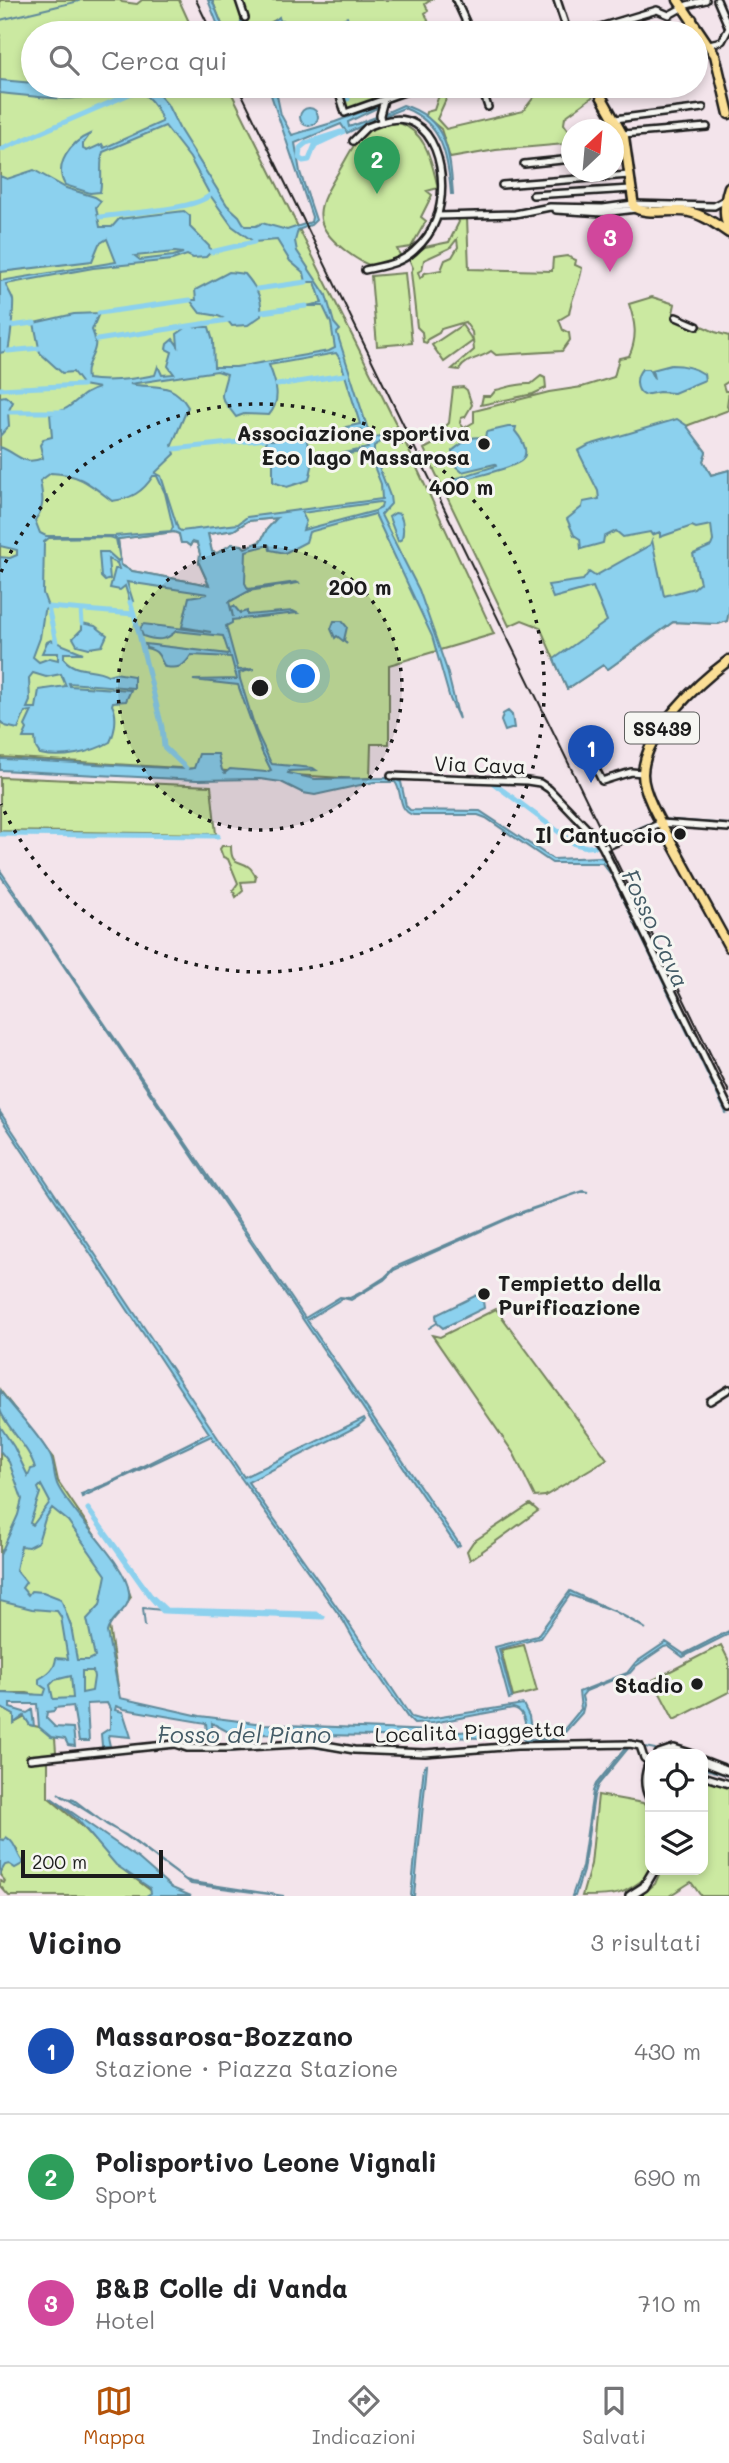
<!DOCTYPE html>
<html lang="it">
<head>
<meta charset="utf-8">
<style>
	:root { --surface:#fff; --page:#f2f2f2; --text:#202124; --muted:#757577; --line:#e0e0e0; --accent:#b45309 }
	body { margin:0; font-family:Mali,sans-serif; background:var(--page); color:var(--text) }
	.controls { position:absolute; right:21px; bottom:21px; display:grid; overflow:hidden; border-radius:14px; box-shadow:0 4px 10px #0003 }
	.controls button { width:63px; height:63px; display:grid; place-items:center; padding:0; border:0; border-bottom:2px solid var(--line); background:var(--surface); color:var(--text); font:35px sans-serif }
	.compass { position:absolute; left:561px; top:119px; width:63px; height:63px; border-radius:50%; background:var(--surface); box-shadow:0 4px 10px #0003; rotate:26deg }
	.scale { position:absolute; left:21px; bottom:18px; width:142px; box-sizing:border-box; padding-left:7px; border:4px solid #1c1c1c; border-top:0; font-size:19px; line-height:24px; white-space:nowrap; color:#1c1c1c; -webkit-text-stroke:5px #f6f6f2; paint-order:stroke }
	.you { position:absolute; left:304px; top:677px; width:24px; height:24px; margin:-18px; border:5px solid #fff; border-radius:50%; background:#1a73e8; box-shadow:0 0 0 10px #1a73e833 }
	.badge { display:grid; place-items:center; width:46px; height:46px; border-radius:50%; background:var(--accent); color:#fff; font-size:23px; font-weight:700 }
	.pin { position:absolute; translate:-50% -58px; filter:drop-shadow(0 2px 4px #0008) }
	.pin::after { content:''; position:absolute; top:37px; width:24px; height:21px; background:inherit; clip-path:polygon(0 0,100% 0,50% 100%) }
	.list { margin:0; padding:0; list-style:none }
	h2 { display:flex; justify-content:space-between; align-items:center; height:91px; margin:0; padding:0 28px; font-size:30px }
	h2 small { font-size:23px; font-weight:400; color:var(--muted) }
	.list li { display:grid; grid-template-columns:46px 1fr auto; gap:21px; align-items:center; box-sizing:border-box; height:126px; padding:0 28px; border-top:2px solid var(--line) }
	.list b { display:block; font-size:26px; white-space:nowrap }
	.list p { margin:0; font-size:23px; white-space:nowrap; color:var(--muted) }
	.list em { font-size:23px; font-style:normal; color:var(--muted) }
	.icon { flex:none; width:38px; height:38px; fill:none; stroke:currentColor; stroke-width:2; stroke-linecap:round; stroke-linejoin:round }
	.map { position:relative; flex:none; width:729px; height:1896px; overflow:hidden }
	.search { position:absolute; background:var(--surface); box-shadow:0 4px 10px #0003; left:21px; right:21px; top:21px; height:77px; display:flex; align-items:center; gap:18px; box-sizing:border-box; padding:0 24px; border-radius:38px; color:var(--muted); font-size:26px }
	.sheet { height:469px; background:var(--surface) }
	nav { display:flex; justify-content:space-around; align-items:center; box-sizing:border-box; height:98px; border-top:2px solid var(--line); background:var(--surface); font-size:19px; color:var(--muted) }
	nav a { display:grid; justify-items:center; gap:4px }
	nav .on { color:var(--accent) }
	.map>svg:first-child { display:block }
	.green { fill:#cbe9a1; stroke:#74825e; stroke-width:2; fill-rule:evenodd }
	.water { fill:#8cd1ee; stroke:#5f899a; stroke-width:2; fill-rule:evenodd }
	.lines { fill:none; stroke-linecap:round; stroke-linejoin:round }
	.stream { stroke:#5f899a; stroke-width:2 }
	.canal { stroke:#8cd1ee; stroke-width:5 }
	.street-casing { stroke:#1c1c1c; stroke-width:10 }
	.secondary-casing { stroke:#1c1c1c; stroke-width:12 }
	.primary-casing { stroke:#1c1c1c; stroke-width:13 }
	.street { stroke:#f6f6f2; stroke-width:5 }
	.secondary { stroke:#f6f6f2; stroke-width:7 }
	.primary { stroke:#fbdf96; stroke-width:8 }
	.rail { stroke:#1c1c1c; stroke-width:2 }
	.ring { fill:none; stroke:#1c1c1c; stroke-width:3.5; stroke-dasharray:3.5 7 }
	.poi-dot { fill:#1c1c1c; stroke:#f6f6f2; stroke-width:2.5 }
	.labels { text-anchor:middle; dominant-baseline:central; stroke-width:6; stroke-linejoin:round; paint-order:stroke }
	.shield { fill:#f6f6f2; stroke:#5d5d5c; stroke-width:2 }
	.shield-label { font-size:19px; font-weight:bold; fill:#1c1c1c }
	.poi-label { font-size:21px; font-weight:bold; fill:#1c1c1c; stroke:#f6f6f2; text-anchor:end }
	.street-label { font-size:21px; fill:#1c1c1c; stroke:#f6f6f2 }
	.water-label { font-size:23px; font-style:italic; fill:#435b66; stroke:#f6f6f2 }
	.centre { fill:#1c1c1c; stroke:#f6f6f2; stroke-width:3.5 }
	.ring-label { font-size:21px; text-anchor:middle; font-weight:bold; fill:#1c1c1c; stroke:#f6f6f2; stroke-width:6; stroke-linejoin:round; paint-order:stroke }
</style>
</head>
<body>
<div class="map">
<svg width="729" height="1896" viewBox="0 0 729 1896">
	<rect width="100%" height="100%" fill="#f3e4eb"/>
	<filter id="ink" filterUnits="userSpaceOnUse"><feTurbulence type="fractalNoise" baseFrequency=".0143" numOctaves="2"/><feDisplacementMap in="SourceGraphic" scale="14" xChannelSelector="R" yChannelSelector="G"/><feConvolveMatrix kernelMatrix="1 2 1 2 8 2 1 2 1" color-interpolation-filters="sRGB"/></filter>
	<g filter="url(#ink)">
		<path class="green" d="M 0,0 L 120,0 L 122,2 L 137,4 L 142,0 L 179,0 L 194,33 L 33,33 L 33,86 L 228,86 L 404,440 L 494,634 L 389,665 L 389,744 L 371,744 L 370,778 L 359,779 L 0,757 ZM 277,518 L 267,529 L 261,541 L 245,548 L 242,545 L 232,544 L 217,553 L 212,552 L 208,534 L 234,530 L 248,521 ZM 174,532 L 179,534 L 181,543 L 186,543 L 190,546 L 192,542 L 197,543 L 200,554 L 199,563 L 209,585 L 132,571 L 121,565 L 118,539 Z
			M 212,0 L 431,0 L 425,4 L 428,11 L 425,13 L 433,33 L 261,33 L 280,21 L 279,18 L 255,31 L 253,26 L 247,27 L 242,22 L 240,26 L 225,32 Z
			M 338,86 L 376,86 L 381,100 L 347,111 Z
			M 447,86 L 452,86 L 437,119 L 446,129 L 523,111 L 534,97 L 554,86 L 589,86 L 595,95 L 565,117 L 564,124 L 571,134 L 571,148 L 567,148 L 565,144 L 496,150 L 450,158 L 441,129 L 425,116 L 426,112 L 434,110 L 438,98 Z
			M 397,122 C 427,132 431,160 438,188 L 427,191 L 432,195 L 421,217 L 426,221 L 411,247 L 397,249 L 401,257 C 375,268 371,270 347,252 C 306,221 319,204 342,166 C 349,154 356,139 367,131 C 377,124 389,126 397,122 Z
			M 457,217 L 467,218 L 469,269 L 552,271 L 553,258 L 567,256 L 576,260 L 575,265 L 582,268 C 580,284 571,298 569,314 L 559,320 L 563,330 L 569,333 L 570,340 L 562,351 L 496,355 L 491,351 C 480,359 466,358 459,370 L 452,369 L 474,350 L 472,332 L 465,322 L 441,329 L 439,333 L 428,339 L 427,343 L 423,342 L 422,332 L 417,327 L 411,272 L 413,268 L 409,259 L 425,247 L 449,242 L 459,222 ZM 457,239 L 458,247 L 452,257 L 445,260 L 441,270 L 425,273 L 420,278 L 418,272 L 422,270 L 424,260 L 450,248 Z
			M 405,273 L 412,343 L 377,346 L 371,276 Z
			M 652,297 L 675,304 L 673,313 L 715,332 L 729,336 L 729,381 L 723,385 L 725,391 L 729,391 L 727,406 L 729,410 L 686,426 L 706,452 L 703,461 L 711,475 L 729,470 L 729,611 L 727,621 L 718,624 L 673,622 L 608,669 L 603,665 L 567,689 L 540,627 L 522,620 L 509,626 L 424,449 L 441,440 L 438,434 L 449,423 L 453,388 L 463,387 L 467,390 L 472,405 L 465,417 L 461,418 L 460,423 L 464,428 L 474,422 L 474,411 L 549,392 L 582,387 L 614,377 L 619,358 L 629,356 C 638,337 635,322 629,304 Z
			M 462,325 L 473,341 L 444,362 L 432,345 Z
			M 541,376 L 545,378 L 546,388 L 533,394 L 481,405 L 483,396 L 491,396 L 496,390 C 509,387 518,383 531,384 Z
			M 0,777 L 211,786 L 216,834 L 0,831 Z
			M 222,846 L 231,846 C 231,866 238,859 249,867 C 252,869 253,873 256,876 L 255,881 L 241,882 L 243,891 L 236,897 L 233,890 L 238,883 L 228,859 L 223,857 L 220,849 Z
			M 496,1309 L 607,1459 L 545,1496 L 535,1497 L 514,1454 L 432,1335 L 440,1337 Z
			M 0,1390 L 53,1458 L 58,1481 L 125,1580 L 131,1597 L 109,1626 L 119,1693 L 71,1699 L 53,1699 L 27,1693 L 0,1693 Z
			M 530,1504 L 538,1511 L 470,1560 L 467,1551 L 473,1542 Z
			M 524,1645 L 537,1691 L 513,1697 L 501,1650 Z
			M 721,1645 L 729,1661 L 729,1692 L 674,1720 L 653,1680 Z
			M 0,1707 L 14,1715 L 14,1723 L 25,1717 L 30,1725 L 39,1727 L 55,1738 L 56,1752 L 48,1754 L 48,1797 L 83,1827 L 125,1871 L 158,1896 L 9,1896 L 0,1886 L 0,1881 L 4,1883 L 5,1881 L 0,1875 L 4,1865 L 18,1857 L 18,1850 L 0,1839 Z
			M 703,1777 L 729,1786 L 729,1896 L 701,1896 L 691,1882 L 669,1896 L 640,1896 L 655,1884 L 661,1870 L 703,1870 Z
			M 598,1795 L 643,1803 L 650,1811 L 649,1875 C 623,1896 617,1896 582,1896 L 591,1864 Z"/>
		<path class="water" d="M 208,0 L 212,0 L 225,32 L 240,26 L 241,21 L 247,27 L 253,26 L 255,31 L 271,24 L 279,17 L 280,21 L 285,21 L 261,33 L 221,33 Z
			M 347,17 L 351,28 L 342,33 L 331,33 L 327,26 Z
			M 0,80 L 33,83 L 33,86 L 122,86 C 85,106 40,97 0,93 Z
			M 134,86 L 151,86 L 167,104 L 180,130 L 227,205 L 239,216 L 245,226 L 256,226 L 262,223 L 287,230 L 311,222 L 312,217 L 268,86 L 275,86 L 281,115 L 292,135 L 335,122 L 377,106 L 379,107 L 348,122 L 349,127 L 376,117 L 376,119 L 347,133 L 341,124 L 295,143 L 300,172 L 316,220 L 311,225 L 298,230 L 295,241 L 297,251 L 326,295 L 334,323 L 340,330 L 337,333 L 370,436 L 372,439 L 382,435 L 404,440 L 392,440 L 389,443 L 382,441 L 374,446 L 374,454 L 390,496 L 391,504 L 381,515 L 419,590 L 447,670 L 459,719 L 450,699 L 432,636 L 375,514 L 309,532 L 306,542 L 285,553 L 270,550 L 269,545 L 246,551 L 245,583 L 248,589 L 296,582 L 298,583 L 249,591 L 229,602 L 233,617 L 231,607 L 234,606 L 240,613 L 247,611 L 247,615 L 293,611 L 297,613 L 232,620 L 232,623 L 226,626 L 238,670 L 254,669 L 239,673 L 240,679 L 256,731 L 270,761 L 272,764 L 313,768 L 316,770 L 289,771 L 288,773 L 315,779 L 393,778 L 401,782 L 406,806 L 410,810 L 480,811 L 553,859 L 599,857 L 605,859 L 728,1112 L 726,1113 L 611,874 L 602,863 L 552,863 L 486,818 L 478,815 L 413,815 C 397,810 403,792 395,782 L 374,782 L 315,795 L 303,793 L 281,782 L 260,779 L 197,780 L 0,770 L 0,759 L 3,759 L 187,769 L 194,768 L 199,754 L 218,754 L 222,770 L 225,773 L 230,769 L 266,772 L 271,770 L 262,752 L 238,685 L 193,680 L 237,679 L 231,657 L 191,655 C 184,667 178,669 165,667 C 158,656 160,651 146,648 L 145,644 L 229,654 L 223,636 L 176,631 C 166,641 157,641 143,636 L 140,629 L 143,624 L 211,632 L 182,627 L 189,597 L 208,594 L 127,582 L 133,601 L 130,602 L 125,586 L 120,590 L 110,588 L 115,569 L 119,569 L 117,563 L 108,559 L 110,579 L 105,581 L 101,577 L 99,552 L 108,552 L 118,561 L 120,559 L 116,539 L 108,537 L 49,538 L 44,542 L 43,593 L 48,607 L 44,611 L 40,638 L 33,657 L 39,662 L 50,658 L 58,660 L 58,653 L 42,653 L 47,642 L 51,640 L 83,653 L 64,653 L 64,659 C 77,674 93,666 108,675 L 115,673 L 134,676 L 134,688 L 69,683 L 70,686 L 131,690 L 126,701 L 113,702 L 112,705 C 118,715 115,732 110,742 C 91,753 62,759 40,754 L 36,748 L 35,738 L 23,738 L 27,729 L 25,726 L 32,711 L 25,712 L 18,729 L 5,726 L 0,721 L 0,557 L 10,558 L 17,555 L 17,550 L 0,546 L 0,447 C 19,454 22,466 43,458 L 40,445 L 44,439 L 52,437 L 50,414 C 75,410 76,394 99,388 L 83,385 L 73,372 L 62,373 L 40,353 L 34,323 L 74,314 L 99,313 L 92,330 C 103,353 83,359 87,379 C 107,382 135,379 155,375 L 158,366 L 162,375 L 174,374 L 168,366 L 172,352 L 166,349 L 167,344 L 173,339 L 178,346 L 177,334 L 187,327 L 209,327 L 213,341 L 214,367 L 236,367 L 329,351 L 335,348 L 331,323 L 323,306 L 306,306 L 322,303 L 315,282 L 306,282 L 304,273 L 290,261 L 277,240 L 254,242 L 232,226 L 210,195 L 190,158 L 165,126 L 103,152 C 99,163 103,179 100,192 L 90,193 L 65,185 C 53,165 71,142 90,134 L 83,144 L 83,149 L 87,151 L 102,144 L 104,148 L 162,122 C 158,105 147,96 134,86 ZM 336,353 L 340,359 L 360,424 L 346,427 L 348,431 L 361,429 L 368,448 L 331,456 L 363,452 L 369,454 L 381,484 L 382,499 L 247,517 L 238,524 L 181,531 L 178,529 L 161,476 L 155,473 L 175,454 L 172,445 L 188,407 C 172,380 155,389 130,384 L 217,371 L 227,374 C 220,402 218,393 236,417 L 244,414 L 269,415 C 282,400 276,382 269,365 ZM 51,473 C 80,474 90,484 112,501 C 131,499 143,492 153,476 L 157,476 L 165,493 L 173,527 L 171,531 L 114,536 L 46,536 L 40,533 L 35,520 C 45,508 43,497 40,481 ZM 379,502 L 382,503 L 381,508 L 375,511 L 303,530 L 306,521 L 302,513 ZM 277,518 L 267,529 L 261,541 L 245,548 L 242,545 L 232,544 L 217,553 L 212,552 L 208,534 L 234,530 L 248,521 ZM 174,532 L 179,534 L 181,543 L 186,543 L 190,546 L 192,542 L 197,543 L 200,554 L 199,563 L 209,585 L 132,571 L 121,565 L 118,539 ZM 33,673 L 46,677 L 61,674 L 66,686 L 39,690 L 36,708 L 27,708 L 30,701 L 29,678 Z
			M 403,105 C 448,118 450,155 453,194 L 451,194 C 448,157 443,123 404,108 L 384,116 L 383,114 Z
			M300 117a9 9 0 1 1 18 0a9 9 0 1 1-18 0Z
			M 34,170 L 66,188 L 95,197 L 101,201 L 96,207 L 100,227 L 112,227 L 119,219 L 184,211 L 190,216 L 190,227 L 209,246 L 211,252 L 206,257 L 193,258 L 187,255 L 172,260 L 93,268 L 6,284 C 7,289 12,295 13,300 C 14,306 10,344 8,351 L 0,353 L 0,281 L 116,262 L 107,239 L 99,244 L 92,261 L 0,272 L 0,176 L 7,179 ZM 175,252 L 183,253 L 173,256 L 140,260 L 135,256 Z
			M 229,272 L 245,274 C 256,287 263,298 261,316 L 248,325 L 232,326 C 225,315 212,315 200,313 L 190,300 L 196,300 L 195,290 Z
			M 671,365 C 683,365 694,367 704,374 L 705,380 L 674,393 L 659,392 L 644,395 C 635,390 635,377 642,369 L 649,369 L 654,379 L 652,370 Z
			M 5,396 L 13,402 L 8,412 L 9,426 L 0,436 L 0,397 Z
			M 677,419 L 686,425 L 706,452 L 703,461 L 711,475 L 729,470 L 729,611 L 727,621 L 718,624 L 673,622 L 608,669 L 603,665 L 567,689 L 554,659 L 607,621 L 593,587 L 553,598 L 548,585 L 583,580 L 589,572 L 595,576 L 650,545 L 652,540 L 664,596 L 694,588 L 700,583 L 693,554 L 711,546 L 713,541 L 711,525 L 696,528 L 692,526 L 660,537 L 660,532 L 652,535 L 650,532 L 623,537 L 616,531 L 604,537 L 603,543 L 581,549 L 580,539 L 574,535 L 567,519 L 582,507 L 583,502 L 599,499 L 598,491 L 578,451 L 589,445 Z
			M 508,427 L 516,427 L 515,431 C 520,437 530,450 523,459 C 517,468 469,477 456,483 L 454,479 L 496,466 L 495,464 L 462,472 L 453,464 L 452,451 C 463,443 472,433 485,439 L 486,432 Z
			M 306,436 L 312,467 L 309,480 L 287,487 L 273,482 L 273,463 L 266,457 L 266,439 L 272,440 Z
			M 395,513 L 400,514 C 404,523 404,530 402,539 L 398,541 L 389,517 Z
			M 334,621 L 342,621 L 347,627 L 344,640 L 347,644 L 337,636 L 335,638 L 331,629 Z
			M 82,623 L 95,626 L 107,635 L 102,646 L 89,648 L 77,645 L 73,638 L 82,629 Z
			M 508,711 L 512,715 L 514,728 L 505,731 L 501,721 L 503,714 Z
			M 0,870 L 305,1318 L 340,1297 L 350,1298 L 360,1293 L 385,1277 L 395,1267 L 519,1213 L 583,1191 L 588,1192 L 581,1192 L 519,1214 L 394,1270 L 384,1280 L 351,1300 L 343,1298 L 307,1320 L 460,1545 L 457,1547 L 44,937 L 0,875 Z
			M 0,1112 L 244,1477 L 364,1418 L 365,1420 L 358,1426 L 248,1482 L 347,1621 L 411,1717 L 422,1720 L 523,1704 L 529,1716 L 531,1729 L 523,1733 L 524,1736 L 530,1739 L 557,1738 L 581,1709 L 579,1692 L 627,1673 L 635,1663 L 666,1642 L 684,1654 L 729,1631 L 729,1634 L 683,1657 L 668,1646 L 664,1647 L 636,1666 L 630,1673 L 586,1691 L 582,1696 L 584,1705 L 582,1713 L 558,1740 L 525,1741 L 516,1731 L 488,1738 L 262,1734 L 260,1738 L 236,1736 L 212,1723 L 213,1738 L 211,1742 L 208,1742 L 206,1723 L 124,1709 L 116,1706 L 115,1710 L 123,1712 L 131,1737 L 109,1735 L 108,1737 L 110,1746 L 102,1746 L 101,1734 L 110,1728 L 110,1709 L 107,1703 L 87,1704 L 89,1741 L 79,1741 L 73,1706 L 55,1708 L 54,1711 L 47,1712 L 46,1718 L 55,1727 L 73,1728 L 75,1746 L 68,1745 L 65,1739 L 51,1737 L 39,1727 L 37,1704 L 10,1704 L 10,1708 L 27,1713 L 32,1710 L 34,1726 L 30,1725 L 24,1716 L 14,1723 L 14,1715 L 0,1707 L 0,1693 L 44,1695 L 46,1689 L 39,1684 L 39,1679 C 49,1673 55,1669 56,1658 L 68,1659 L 61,1617 L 57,1611 L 32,1609 L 0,1601 L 0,1555 L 18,1515 L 22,1499 L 9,1462 L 0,1451 L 0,1426 L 14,1447 L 28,1476 L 31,1469 L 35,1468 C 30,1447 2,1423 0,1409 C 0,1403 0,1397 0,1391 C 16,1412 37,1432 50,1455 C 55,1464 53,1476 58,1486 C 73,1516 126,1563 129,1592 C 132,1610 111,1615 107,1632 L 120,1698 L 200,1716 L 263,1724 L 457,1732 L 516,1729 L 526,1727 C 524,1718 523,1710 513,1708 L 433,1723 L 414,1724 L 408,1718 L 354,1640 L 344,1622 L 211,1436 L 82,1497 L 81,1494 L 109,1483 L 209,1433 L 0,1117 ZM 41,1485 L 50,1502 L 33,1525 L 30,1523 L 40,1493 L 38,1488 ZM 52,1508 L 68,1521 L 106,1575 L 100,1605 L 87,1619 L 95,1657 L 89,1660 L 77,1660 L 71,1626 L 61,1599 L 43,1592 L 31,1591 L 28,1595 L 22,1588 L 26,1582 L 16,1570 L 21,1546 L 28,1547 L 38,1542 L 45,1519 ZM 82,1671 L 93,1671 L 94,1677 L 92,1691 L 82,1693 ZM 71,1676 L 73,1698 L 53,1699 L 50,1685 L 55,1680 Z
			M 477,1295 L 483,1301 L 484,1308 L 443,1328 L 437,1323 L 436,1315 Z
			M 570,1591 C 596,1604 622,1612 646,1629 L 614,1611 L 570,1595 L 540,1638 L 499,1649 L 512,1698 L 509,1699 L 495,1647 L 537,1636 Z
			M 627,1746 L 630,1746 L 598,1785 L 594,1796 L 583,1871 L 575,1896 L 572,1896 L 582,1867 L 593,1791 L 596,1784 Z
			M 427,1765 L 414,1896 L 411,1896 L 424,1766 Z
			M 58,1793 L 63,1797 L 74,1800 L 107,1825 L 126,1835 L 186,1880 L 193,1882 L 284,1896 L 191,1884 L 126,1836 Z
			M 50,1797 L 139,1859 L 172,1888 L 191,1896 L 146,1896 L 151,1893 L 150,1888 L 116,1865 L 78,1820 Z
			M 6,1837 C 17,1843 16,1855 24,1863 L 15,1868 L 9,1864 L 5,1865 L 0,1873 L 0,1839 L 4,1840 Z"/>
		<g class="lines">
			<path class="stream" d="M 0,20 L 79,1
				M 660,819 L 729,824
				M 612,840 L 655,821
				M 429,1328 L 437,1323
				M 145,1626 L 143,1608 L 162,1610
				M 304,1746 L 364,1754 L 379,1754
				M 172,1747 L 187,1750
				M 645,1747 L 655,1749
				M 193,1751 L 227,1752 L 274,1748
				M 489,1751 L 549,1748
				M 419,1755 L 448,1754
				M 63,1759 L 153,1749
				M 703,1768 L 729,1776"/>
			<path class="canal" d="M 345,86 L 348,99
				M 341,132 L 343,132 L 315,145 L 309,160 L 303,161 L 299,158 L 300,148 L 306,143 Z
				M 0,150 L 139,90
				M 100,217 C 124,213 195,210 210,195
				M 211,252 L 254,242
				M 257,289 L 306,282
				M 262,312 L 306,306
				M 99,313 L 190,300
				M 10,326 L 34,323
				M 97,340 L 228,320
				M 8,351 L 40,348
				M 277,385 L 344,375
				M 0,389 L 83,385
				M 8,412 L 65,412
				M 306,436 L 347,432
				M 174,449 L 266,439
				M 130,602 L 134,614
				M 81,610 L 82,623
				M 56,642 L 48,607 L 134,614 L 162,727 L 164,747 L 186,768
				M 493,783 L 575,844 L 587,847 L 599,846
				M 0,834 L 218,836
				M 88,1509 L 150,1595 L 166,1610 L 316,1614 L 323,1617 L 163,1611 L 149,1595 Z"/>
			<g class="street-casing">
				<path id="street" d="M 239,0 L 245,18
					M 456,0 L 471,33
					M 557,0 L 568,33
					M 717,0 L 729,28
					M 580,33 L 657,10 L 669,15 L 687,5 L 706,0
					M 709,44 L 722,41 L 729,28
					M 337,86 L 345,113 L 421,86
					M 481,86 L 488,107
					M 615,119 L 703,108
					M 623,134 L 707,127
					M 353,141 L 367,127 L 381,122
					M 614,155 L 627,154
					M 524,164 L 572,159
					M 502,185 L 629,175
					M 533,195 L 631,189
					M 556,210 L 603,213 L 636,209
					M 437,216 L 515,214 L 550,207 L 603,208 L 633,204 L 714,206 L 725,200
					M 365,270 C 382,266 400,264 414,251 C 423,243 432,231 436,220 C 451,180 437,104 381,122 L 380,115 L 384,100
					M 676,317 L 697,326
					M 589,755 L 602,781 L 631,772 L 643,773
					M 391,776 L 527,781 L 540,783 L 549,789 L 599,841 L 603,848 L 729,1108
					M 603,848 L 661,823 L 729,828
					M 710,1401 L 729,1389
					M 30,1759 L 175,1744 L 187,1748 L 227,1748 L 314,1743 L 354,1750 L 425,1753 L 517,1746 L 630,1744 L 640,1746 L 644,1758 L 650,1763
					M 703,1776 L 729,1784"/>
			</g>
			<g class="secondary-casing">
				<path id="secondary" d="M 659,1754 L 674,1749 L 690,1754
					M 703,1761 L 729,1771
					M 650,1762 C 645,1775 644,1785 650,1798
					M 630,1896 L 644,1887 L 654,1870"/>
			</g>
			<g class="primary-casing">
				<path id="primary" d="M 678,0 L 715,55 L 729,114
					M 687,33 L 692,27 L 692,19
					M 601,86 L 601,96 L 624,137 L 634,207 C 645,216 674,208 689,212 C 704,215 717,225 729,233
					M 729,187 C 725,200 722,216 729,228
					M 729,660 C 698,683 644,733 643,774 C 643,794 662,825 672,843 C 691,878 710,912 729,947"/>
			</g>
			<use href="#street" class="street"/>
			<use href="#secondary" class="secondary"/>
			<use href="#primary" class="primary"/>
			<path class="rail" d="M 196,0 L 212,33
				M 238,86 L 729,1092"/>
		</g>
	</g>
	<circle cx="260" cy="688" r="142" fill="#1c1c1c" fill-opacity=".12"/>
	<g class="ring">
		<circle cx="260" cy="688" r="142"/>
		<path d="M1 572A284 284 0 1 1 1 804"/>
	</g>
	<g class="poi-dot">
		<circle cx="484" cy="444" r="7"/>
		<circle cx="680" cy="834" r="7"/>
		<circle cx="484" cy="1294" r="7"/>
		<circle cx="697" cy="1684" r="7"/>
	</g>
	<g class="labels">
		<rect class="shield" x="625" y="712.5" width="74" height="31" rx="5"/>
		<g class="shield-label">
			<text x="662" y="728">SS439</text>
		</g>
		<g class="poi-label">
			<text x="470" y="432">Associazione sportiva<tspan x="470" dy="24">Eco lago Massarosa</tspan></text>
			<text x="666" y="834">Il Cantuccio</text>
			<text x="498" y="1282" text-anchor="start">Tempietto della<tspan x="498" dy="24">Purificazione</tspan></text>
			<text x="683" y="1684">Stadio</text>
		</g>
		<g class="street-label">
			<text transform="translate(480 764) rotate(2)">Via Cava</text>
			<text transform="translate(470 1731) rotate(-2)">Località Piaggetta</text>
		</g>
		<g class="water-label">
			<text transform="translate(656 928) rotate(65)">Fosso Cava</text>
			<text x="244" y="1734">Fosso del Piano</text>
		</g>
	</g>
	<circle cx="260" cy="688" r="10" class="centre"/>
	<g class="ring-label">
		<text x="461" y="495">400 m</text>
		<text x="360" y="595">200 m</text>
	</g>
</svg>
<div class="controls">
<button><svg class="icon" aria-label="locate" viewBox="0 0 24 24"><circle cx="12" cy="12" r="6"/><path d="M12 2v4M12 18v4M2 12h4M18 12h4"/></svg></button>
<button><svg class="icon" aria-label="layers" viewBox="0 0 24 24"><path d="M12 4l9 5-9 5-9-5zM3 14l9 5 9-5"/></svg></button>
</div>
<svg class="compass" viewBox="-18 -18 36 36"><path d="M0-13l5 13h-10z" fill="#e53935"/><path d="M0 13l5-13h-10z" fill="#757577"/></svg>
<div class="scale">200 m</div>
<div class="you"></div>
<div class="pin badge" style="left:591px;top:783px;background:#1a4fb4">1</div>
<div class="pin badge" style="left:377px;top:194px;background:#2e9e5b">2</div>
<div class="pin badge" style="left:610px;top:272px;background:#d1479c">3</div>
<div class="search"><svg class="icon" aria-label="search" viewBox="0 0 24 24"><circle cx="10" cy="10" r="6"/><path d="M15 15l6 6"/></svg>Cerca qui</div>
</div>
<section class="sheet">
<h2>Vicino<small>3 risultati</small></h2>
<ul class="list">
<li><span class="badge" style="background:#1a4fb4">1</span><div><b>Massarosa-Bozzano</b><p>Stazione · Piazza Stazione</p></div><em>430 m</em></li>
<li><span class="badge" style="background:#2e9e5b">2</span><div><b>Polisportivo Leone Vignali</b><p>Sport</p></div><em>690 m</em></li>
<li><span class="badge" style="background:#d1479c">3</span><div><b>B&amp;B Colle di Vanda</b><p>Hotel</p></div><em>710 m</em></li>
</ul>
</section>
<nav>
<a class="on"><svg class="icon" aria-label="map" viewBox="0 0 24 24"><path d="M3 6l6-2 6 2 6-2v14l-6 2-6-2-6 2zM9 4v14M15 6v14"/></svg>Mappa</a>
<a><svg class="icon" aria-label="directions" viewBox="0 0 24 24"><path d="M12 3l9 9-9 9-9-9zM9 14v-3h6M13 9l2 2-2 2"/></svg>Indicazioni</a>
<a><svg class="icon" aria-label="saved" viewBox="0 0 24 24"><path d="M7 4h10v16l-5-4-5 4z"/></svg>Salvati</a>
</nav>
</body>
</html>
